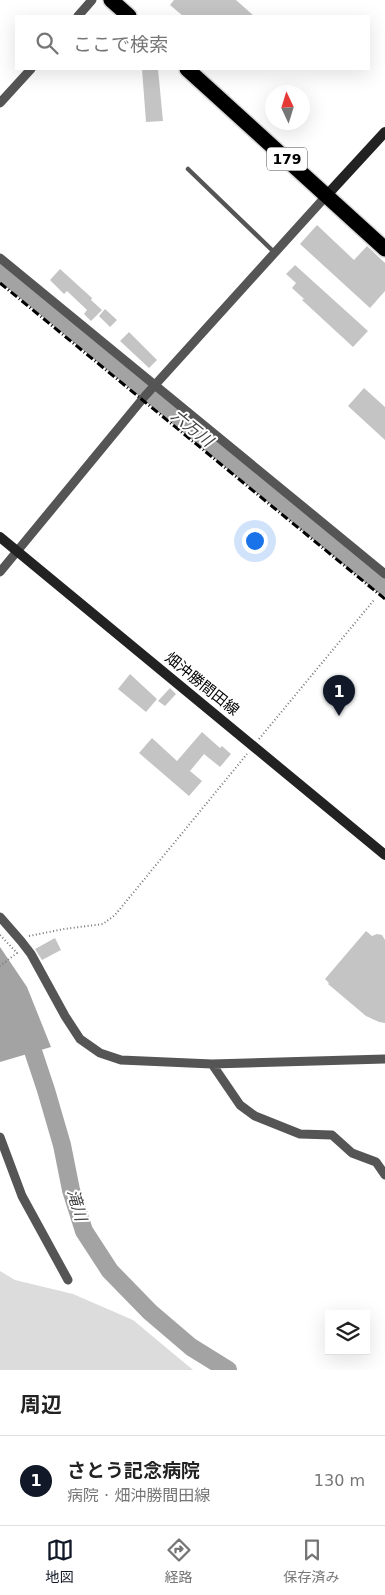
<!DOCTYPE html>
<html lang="ja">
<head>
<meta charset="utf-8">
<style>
	:root { --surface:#fff; --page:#f6f6f6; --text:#222; --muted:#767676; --line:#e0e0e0; --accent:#111827 }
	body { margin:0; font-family:"DejaVu Sans","Noto Sans JP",sans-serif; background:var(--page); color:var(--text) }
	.controls { position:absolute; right:15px; bottom:15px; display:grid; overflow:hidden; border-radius:0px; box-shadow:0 5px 20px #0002 }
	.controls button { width:45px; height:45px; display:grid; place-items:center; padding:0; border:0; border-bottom:1px solid var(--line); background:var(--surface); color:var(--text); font:25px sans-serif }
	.compass { position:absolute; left:265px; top:85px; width:45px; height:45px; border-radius:50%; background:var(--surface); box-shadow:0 5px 20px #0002; rotate:356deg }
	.you { position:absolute; left:254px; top:540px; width:18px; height:18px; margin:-12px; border:4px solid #fff; border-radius:50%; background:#1a73e8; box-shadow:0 0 0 8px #1a73e833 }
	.badge { display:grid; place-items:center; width:32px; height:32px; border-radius:50%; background:var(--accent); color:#fff; font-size:16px; font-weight:700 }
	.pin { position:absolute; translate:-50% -41px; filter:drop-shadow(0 1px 2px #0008) }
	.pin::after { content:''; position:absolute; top:26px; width:18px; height:15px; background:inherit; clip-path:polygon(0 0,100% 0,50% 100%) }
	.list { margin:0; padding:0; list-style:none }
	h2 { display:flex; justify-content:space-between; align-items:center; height:65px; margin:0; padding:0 20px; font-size:21px }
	h2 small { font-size:16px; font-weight:400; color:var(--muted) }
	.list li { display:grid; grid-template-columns:32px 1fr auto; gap:15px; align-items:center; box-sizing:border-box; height:90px; padding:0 20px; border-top:1px solid var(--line) }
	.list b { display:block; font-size:19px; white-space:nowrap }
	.list p { margin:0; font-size:16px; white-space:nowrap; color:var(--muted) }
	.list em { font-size:16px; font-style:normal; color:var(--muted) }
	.icon { flex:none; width:28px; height:28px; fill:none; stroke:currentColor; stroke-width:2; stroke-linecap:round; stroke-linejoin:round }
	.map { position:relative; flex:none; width:385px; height:1370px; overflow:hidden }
	.search { position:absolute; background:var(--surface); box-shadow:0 5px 20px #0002; left:15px; right:15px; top:15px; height:55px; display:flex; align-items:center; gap:12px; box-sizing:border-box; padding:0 18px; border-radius:0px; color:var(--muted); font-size:19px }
	.sheet { height:155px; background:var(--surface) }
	nav { display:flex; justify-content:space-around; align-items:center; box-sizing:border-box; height:70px; border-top:1px solid var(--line); background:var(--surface); font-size:14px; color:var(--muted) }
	nav a { display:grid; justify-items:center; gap:2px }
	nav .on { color:var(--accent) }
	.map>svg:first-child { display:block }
	.green { fill:#dcdcdc }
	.water { fill:#a3a3a3 }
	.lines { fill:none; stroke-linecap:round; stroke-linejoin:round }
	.river { stroke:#a3a3a3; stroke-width:18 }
	.building { fill:#c4c4c4 }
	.highway-casing { stroke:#dbdbdb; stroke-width:18 }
	.path { stroke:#777; stroke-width:2; stroke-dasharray:1 2.5; stroke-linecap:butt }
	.lane { stroke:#555; stroke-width:4.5 }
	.street { stroke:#555; stroke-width:9 }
	.secondary { stroke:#222; stroke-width:10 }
	.highway { stroke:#000; stroke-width:15 }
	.rail { stroke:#000; stroke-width:3; stroke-dasharray:8 2.5 1 2.5; stroke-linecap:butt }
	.labels { text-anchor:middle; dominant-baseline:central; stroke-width:4; stroke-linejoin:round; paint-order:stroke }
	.shield { fill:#fff; stroke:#4c4c4c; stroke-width:1 }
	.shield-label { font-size:14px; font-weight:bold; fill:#000 }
	.street-label { font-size:15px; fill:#000; stroke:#fff }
	.water-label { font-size:16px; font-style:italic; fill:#444; stroke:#fff }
</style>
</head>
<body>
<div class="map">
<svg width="385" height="1370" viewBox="0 0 385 1370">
	<rect width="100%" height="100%" fill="#fff"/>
	<path class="green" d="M 0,1271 L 15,1280 L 73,1294 L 133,1320 L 193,1370 L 0,1370 Z"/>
	<path class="water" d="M 0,947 L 27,987 L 51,1047 L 0,1062 Z"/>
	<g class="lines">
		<path class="river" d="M 0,270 L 385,587
			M 0,991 L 13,1007 L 30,1042 L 46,1090 L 62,1145 L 71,1190 L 84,1231 L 110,1271 L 150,1312 L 191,1347 L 228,1370"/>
	</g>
	<path class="building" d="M 174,0 L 236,0 L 254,16 L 183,16 L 170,5 Z
		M 142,69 L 158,69 L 163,121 L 146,122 Z
		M 317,225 L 354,260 L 367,246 L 385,263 L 385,291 L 370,308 L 300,244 Z
		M 295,265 L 368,331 L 353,347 L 302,300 L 304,299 L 292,288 L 296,283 L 286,274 Z
		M 60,269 L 92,298 L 91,300 L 102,310 L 91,321 L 84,314 L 87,310 L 67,291 L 64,294 L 50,280 Z
		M 105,309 L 117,320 L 110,327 L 99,316 Z
		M 129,332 L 157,360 L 149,368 L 120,341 Z
		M 364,388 L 385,407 L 385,440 L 348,406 Z
		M 130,674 L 157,699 L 146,712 L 118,689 Z
		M 170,688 L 176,694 L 165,706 L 158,701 Z
		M 202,732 L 220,748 L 222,746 L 231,754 L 220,767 L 204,754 L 190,771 L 202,781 L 189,796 L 139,753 L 152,738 L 177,761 Z
		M 366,931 L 372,936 L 377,934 L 382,935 L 385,940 L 385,1023 L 379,1022 L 366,1016 L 328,984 L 329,983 L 325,979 Z
		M 55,938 L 61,950 L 42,960 L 35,949 Z"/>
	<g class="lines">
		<g class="highway-casing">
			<path id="highway" d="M 111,0 L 129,16
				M 187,69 L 385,249"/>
		</g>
		<path class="path" d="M 259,739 L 374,600
			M 0,935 L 17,953 L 0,966
			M 29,936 L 64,929 L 103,924 L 115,915 L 247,754"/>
		<path class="lane" d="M 188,169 L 275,253"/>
		<path class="street" d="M 78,16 L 92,0
			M 0,103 L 31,69
			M 0,258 L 385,574
			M 0,572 L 145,396 L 327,195
			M 0,917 L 21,941 L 31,954 L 65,1016 L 80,1039 L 100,1053 L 121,1060 L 212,1064 L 385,1059
			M 212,1064 L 240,1105 L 255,1116 L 300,1134 L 332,1135 L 352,1153 L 376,1162 L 385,1175
			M 0,1137 L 22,1196 L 68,1280"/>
		<path class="secondary" d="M 327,195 L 385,132
			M 0,537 L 385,855"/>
		<use href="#highway" class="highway"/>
		<path class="rail" d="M 0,283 L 385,599"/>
	</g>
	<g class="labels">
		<rect class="shield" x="267" y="147.5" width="40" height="23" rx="4"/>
		<g class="shield-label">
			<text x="287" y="159">179</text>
		</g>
		<g class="street-label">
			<text transform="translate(202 684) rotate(39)">畑沖勝間田線</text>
		</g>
		<g class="water-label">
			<text transform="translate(192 428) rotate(39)">六万川</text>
			<text transform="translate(77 1205) rotate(74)">滝川</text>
		</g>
	</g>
</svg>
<div class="controls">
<button><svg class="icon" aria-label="layers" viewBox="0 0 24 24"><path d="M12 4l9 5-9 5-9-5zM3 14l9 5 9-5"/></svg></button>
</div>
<svg class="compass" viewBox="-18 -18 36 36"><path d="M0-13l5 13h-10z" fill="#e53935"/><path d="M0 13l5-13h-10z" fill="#767676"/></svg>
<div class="you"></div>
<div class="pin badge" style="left:339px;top:716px">1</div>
<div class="search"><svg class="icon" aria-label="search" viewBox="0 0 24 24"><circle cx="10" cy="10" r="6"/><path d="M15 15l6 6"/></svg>ここで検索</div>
</div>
<section class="sheet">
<h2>周辺<small></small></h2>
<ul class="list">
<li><span class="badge">1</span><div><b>さとう記念病院</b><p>病院 · 畑沖勝間田線</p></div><em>130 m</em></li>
</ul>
</section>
<nav>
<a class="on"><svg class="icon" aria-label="map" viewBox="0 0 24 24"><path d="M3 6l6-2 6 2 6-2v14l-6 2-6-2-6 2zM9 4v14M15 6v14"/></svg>地図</a>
<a><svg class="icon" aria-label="directions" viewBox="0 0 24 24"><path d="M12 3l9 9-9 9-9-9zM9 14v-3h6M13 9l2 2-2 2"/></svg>経路</a>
<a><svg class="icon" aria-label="saved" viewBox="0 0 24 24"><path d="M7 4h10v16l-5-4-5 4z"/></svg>保存済み</a>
</nav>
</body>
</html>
